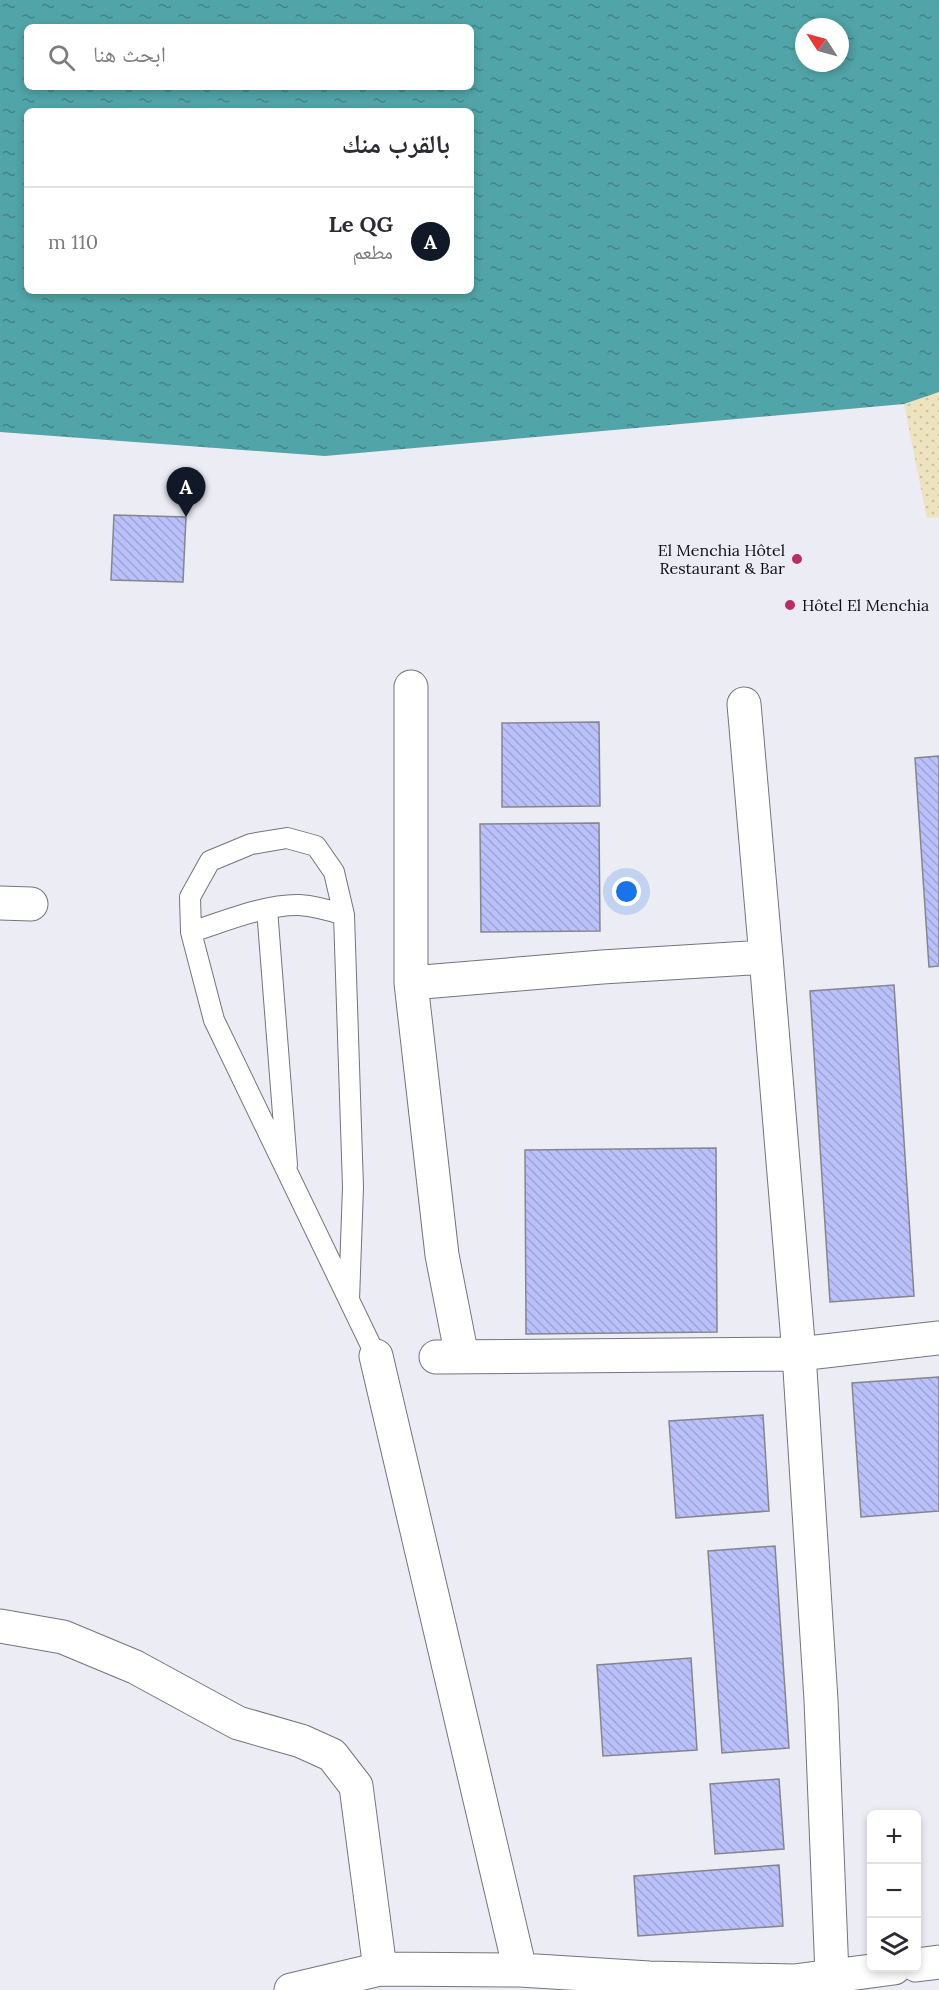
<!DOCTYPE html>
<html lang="ar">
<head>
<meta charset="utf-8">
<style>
	:root { --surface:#fff; --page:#f7f7f7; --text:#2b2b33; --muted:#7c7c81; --line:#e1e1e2; --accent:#111827 }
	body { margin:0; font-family:Lora,"Noto Naskh Arabic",serif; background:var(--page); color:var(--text); direction:rtl }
	.controls { position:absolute; right:18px; bottom:18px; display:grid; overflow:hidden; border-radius:9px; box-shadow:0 3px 9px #0003 }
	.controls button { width:54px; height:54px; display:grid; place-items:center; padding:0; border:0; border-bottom:2px solid var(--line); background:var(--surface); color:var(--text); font:30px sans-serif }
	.compass { position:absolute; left:795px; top:18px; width:54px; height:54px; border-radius:50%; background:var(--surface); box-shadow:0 3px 9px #0003; rotate:306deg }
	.you { position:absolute; left:627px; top:892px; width:21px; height:21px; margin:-15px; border:4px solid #fff; border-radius:50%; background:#1a73e8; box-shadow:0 0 0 9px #1a73e833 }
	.badge { display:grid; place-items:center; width:39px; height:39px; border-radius:50%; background:var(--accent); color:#fff; font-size:20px; font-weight:700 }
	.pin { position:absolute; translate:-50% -50px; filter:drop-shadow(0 2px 3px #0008) }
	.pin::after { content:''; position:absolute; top:32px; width:21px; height:18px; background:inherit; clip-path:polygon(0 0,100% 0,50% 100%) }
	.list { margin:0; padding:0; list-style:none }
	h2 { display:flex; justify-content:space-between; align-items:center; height:78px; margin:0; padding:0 24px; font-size:26px }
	h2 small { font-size:20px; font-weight:400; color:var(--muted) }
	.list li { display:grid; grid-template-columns:39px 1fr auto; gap:18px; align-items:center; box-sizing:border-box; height:108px; padding:0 24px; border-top:2px solid var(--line) }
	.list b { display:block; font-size:22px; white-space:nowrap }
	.list p { margin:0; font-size:20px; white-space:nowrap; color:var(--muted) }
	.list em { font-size:20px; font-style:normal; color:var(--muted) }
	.icon { flex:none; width:33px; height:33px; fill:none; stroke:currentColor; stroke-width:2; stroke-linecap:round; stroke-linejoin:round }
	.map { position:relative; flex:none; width:939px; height:1990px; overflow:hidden; direction:ltr }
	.search { position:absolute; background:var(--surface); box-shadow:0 3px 9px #0003; left:24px; top:24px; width:450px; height:66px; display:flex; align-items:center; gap:15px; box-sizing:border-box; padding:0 21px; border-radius:9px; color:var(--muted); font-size:22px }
	.panel { position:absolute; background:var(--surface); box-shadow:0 3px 9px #0003; left:24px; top:108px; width:450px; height:186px; border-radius:9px; direction:rtl }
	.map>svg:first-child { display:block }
	.sand { fill:url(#sand-dots) }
	.water { fill:url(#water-ripples); fill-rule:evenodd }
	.building { fill:url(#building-back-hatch); stroke:#85868d; stroke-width:1.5 }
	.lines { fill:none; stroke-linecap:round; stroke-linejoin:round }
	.service-casing { stroke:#74757c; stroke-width:22 }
	.minor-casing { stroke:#74757c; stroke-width:35 }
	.service { stroke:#fff; stroke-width:20 }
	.minor { stroke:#fff; stroke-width:33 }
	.poi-dot { fill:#ba2d63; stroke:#ebecf4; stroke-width:2 }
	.labels { text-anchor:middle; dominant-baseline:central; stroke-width:4.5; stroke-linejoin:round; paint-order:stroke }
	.poi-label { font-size:16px; fill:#0e0e11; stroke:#ebecf4; text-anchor:end }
</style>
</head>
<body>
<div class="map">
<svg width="939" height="1990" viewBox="0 0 939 1990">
	<defs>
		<pattern id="sand-dots" width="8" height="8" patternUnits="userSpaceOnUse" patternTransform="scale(1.5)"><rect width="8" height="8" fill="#ede3be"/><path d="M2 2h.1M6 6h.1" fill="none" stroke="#cac2a2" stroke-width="1.8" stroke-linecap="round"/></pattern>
		<pattern id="water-ripples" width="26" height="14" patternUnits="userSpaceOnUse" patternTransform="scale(1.5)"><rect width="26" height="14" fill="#51a4a7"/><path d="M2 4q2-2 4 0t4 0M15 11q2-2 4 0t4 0" fill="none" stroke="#428487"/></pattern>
		<pattern id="building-back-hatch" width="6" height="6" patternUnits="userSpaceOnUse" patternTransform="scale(1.5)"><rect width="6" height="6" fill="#bac0f9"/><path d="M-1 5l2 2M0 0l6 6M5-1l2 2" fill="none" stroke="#9fa4d4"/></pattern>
	</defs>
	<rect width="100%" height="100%" fill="#ebecf4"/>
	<path class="sand" d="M 939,392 L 939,517 L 927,518 L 904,404 Z"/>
	<path class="water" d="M 0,0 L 939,0 L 939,392 L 904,404 L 325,456 L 0,432 ZM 27,27 L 471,27 L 471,87 L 27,87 ZM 804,27 L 840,27 L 840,63 L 804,63 ZM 27,111 L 471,111 L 471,291 L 27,291 Z"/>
	<path class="building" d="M 114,515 L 186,517 L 183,582 L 111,580 Z
		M 599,722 L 600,806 L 502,807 L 502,723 Z
		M 939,756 L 939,966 L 929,967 L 915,758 Z
		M 599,823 L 600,931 L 481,932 L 480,824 Z
		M 894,985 L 914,1296 L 830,1302 L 810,991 Z
		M 716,1148 L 717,1332 L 526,1334 L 525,1150 Z
		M 939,1377 L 939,1511 L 861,1517 L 852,1383 Z
		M 763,1415 L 769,1511 L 676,1518 L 669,1421 Z
		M 775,1546 L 789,1748 L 722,1753 L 708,1551 Z
		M 691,1658 L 697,1750 L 603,1756 L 597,1665 Z
		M 779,1779 L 784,1849 L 715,1854 L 710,1784 Z
		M 779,1865 L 783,1926 L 638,1936 L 634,1876 Z"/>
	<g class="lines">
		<g class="service-casing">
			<path id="service" d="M 267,909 L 287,1165
				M 344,915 L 334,872 L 316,846 L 287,838 L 251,844 L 210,861 L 190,897 L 191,932 L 214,1020 L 376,1356
				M 191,932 C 223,922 266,904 299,905 C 315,906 329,910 344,915 L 353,1187 L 349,1300"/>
		</g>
		<g class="minor-casing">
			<path id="minor" d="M 411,687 L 411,983 L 442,1255 L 462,1357
				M 744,704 L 766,957
				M 0,903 L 31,904
				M 411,983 L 602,967 L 766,957 L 799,1354 L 821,1700 L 832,1975
				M 376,1356 L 520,1970
				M 436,1357 L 799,1354 L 939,1338
				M 0,1626 L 63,1637 L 135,1667 L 238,1723 L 301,1741 L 332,1755 L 356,1786 L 380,1969
				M 916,1965 L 939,1962
				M 291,1990 L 380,1969 L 520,1970 L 649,1978 L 794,1981 L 894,1968"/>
		</g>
		<use href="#service" class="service"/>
		<use href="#minor" class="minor"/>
	</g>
	<g class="poi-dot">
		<circle cx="797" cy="559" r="6"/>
		<circle cx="790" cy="605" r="6"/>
	</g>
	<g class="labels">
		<g class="poi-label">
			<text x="785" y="550">El Menchia Hôtel<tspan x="785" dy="18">Restaurant &amp; Bar</tspan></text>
			<text x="802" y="605" text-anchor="start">Hôtel El Menchia</text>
		</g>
	</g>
</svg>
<div class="controls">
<button>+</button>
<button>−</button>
<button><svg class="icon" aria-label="layers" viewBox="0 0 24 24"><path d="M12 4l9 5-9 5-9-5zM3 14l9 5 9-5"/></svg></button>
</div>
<svg class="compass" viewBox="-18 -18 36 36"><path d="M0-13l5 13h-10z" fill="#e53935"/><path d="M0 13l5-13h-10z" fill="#7c7c81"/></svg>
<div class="you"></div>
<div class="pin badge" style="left:186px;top:517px">A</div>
<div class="search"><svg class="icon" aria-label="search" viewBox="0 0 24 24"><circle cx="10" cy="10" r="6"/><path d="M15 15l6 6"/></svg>ابحث هنا</div>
<section class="panel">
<h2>بالقرب منك<small></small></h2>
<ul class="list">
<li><span class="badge">A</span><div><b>Le QG</b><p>مطعم</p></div><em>110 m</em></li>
</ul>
</section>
</div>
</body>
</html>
